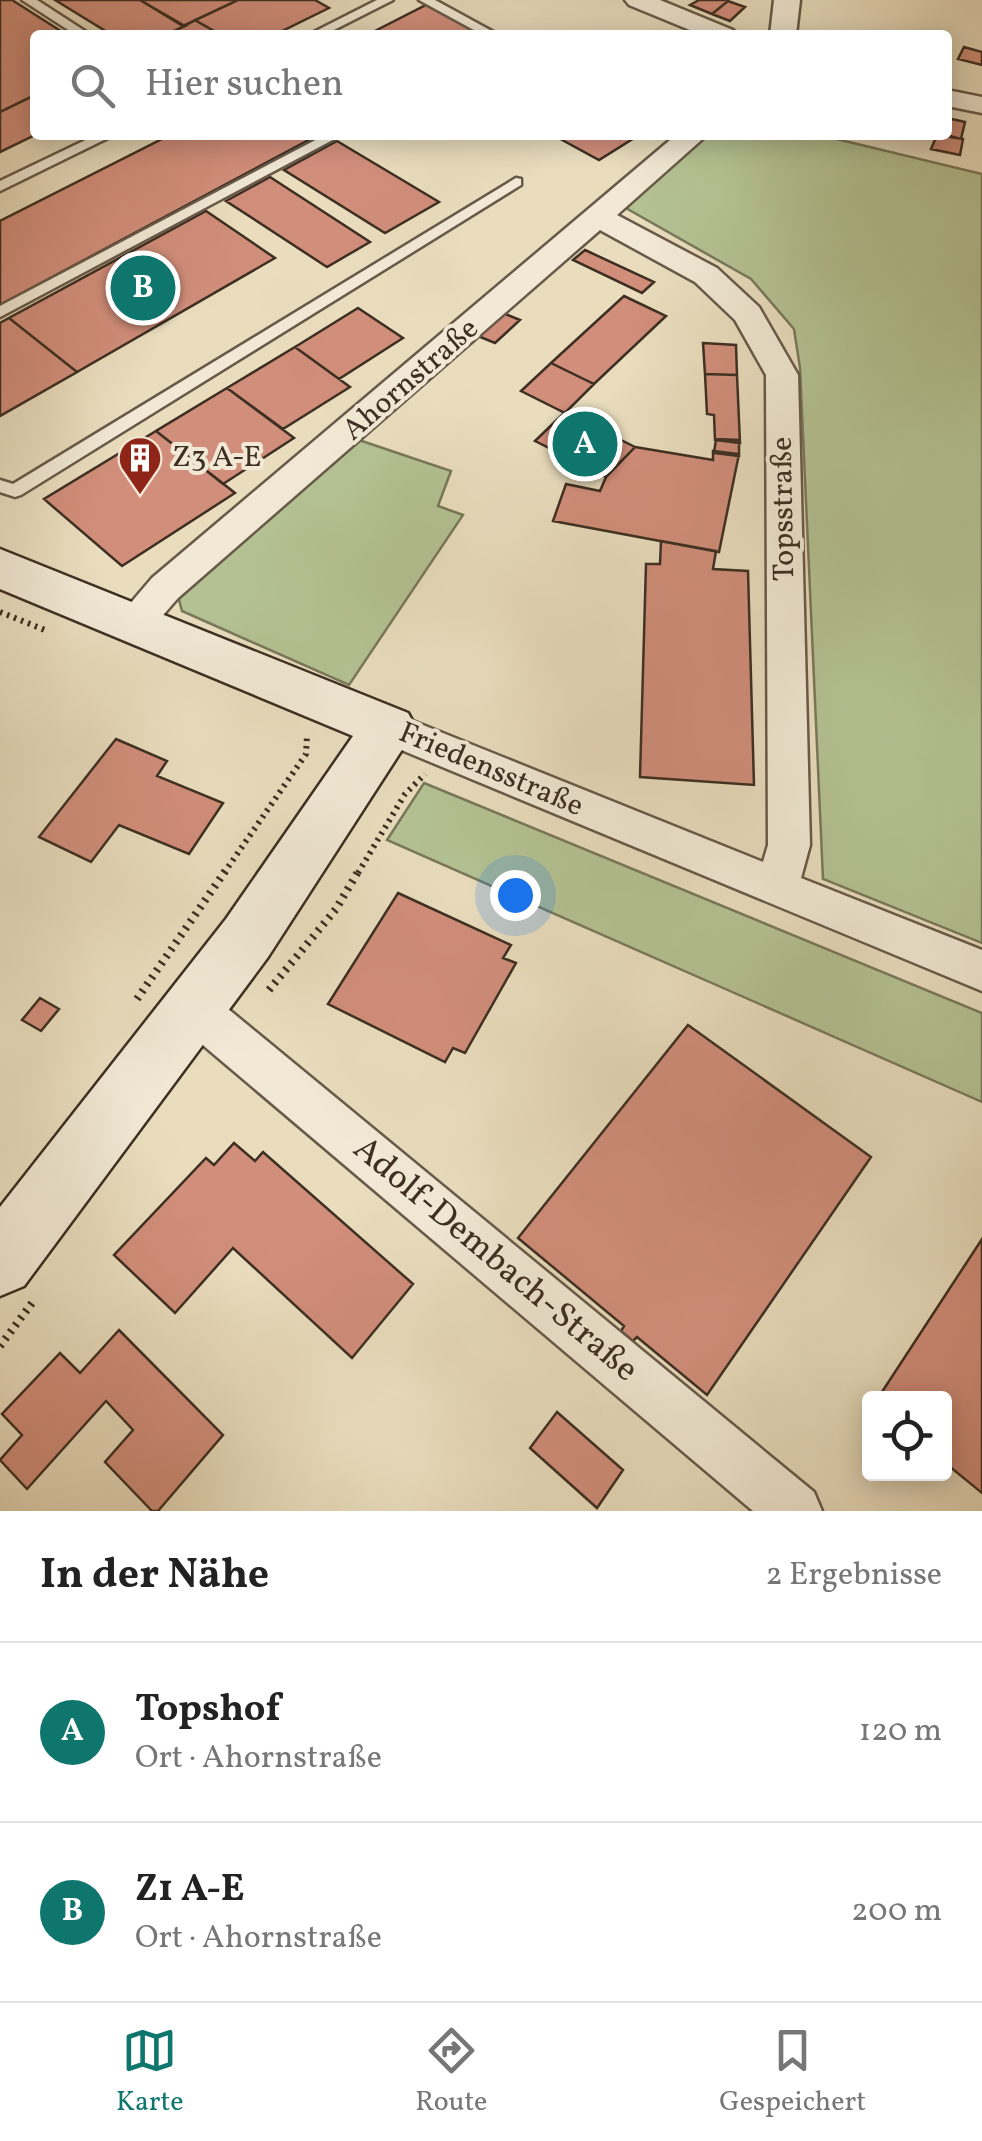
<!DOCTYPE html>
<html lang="de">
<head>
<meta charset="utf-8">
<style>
	:root { --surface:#fff; --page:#f2f2f2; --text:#222; --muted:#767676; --line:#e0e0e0; --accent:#0f766e }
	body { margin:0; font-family:Vollkorn,serif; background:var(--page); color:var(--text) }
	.controls { position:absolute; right:30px; bottom:30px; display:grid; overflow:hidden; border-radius:10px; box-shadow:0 5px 25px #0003 }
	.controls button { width:90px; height:90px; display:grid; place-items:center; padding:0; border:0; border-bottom:2px solid var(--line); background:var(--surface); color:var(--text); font:50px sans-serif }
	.you { position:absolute; left:515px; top:895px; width:35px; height:35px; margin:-25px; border:8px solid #fff; border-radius:50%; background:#1a73e8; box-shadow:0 0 0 15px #1a73e833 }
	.badge { display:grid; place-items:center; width:65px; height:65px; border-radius:50%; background:var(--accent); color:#fff; font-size:32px; font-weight:700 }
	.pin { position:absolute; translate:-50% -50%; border:5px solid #fff; box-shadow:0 2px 10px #0006 }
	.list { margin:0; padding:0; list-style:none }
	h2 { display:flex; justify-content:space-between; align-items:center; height:130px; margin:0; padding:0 40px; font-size:42px }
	h2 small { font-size:32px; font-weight:400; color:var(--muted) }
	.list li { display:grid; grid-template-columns:65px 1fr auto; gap:30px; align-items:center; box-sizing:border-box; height:180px; padding:0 40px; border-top:2px solid var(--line) }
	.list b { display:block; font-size:38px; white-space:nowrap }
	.list p { margin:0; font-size:32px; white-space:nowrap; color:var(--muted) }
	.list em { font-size:32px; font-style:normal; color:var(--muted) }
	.icon { flex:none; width:55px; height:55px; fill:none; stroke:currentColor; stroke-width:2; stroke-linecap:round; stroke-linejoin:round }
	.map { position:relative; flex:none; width:982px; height:1511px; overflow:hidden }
	.search { position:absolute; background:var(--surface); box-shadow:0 5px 25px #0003; left:30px; right:30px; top:30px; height:110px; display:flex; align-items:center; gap:25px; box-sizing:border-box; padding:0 35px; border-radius:10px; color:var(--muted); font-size:38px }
	.sheet { height:490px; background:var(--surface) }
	nav { display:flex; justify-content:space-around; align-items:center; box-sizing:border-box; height:140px; border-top:2px solid var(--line); background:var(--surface); font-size:28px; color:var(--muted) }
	nav a { display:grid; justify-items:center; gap:5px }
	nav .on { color:var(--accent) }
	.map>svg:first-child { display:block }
	.green { fill:#b4c293; stroke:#78785a; stroke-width:2.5 }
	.building { fill:#d18e7b; stroke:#3d2f22; stroke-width:2.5 }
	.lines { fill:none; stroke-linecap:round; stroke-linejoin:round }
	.service-casing { stroke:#685a49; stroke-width:5 }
	.minor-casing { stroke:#685a49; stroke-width:5 }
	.secondary-casing { stroke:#3d2f22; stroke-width:5 }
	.path-far1 { stroke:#3d2f22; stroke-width:6; stroke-dasharray:2.5 5; stroke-linecap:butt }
	.path { stroke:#3d2f22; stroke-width:8; stroke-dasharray:2.5 6; stroke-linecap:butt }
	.service { fill:#f1e9d5; fill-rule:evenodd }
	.minor { fill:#f1e9d5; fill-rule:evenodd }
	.secondary { fill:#f1e9d5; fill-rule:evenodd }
	.labels { text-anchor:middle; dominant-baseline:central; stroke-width:8; stroke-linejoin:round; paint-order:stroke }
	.street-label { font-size:30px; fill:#3d2f22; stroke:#f1e9d5 }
	.poi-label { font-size:30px; fill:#3d2f22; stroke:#f1e9d5; text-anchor:start }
	.near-street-label { font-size:35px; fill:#3d2f22; stroke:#f1e9d5 }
</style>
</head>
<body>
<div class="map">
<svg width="982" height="1511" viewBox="0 0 982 1511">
	<rect width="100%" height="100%" fill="#e9ddbe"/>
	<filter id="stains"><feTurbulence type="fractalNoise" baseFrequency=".002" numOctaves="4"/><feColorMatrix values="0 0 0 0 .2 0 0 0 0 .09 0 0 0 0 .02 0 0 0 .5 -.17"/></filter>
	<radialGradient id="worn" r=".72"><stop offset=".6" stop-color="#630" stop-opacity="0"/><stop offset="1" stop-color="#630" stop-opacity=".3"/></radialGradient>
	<path class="green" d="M 703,135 L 820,135 L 982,174 L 982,943 L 823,879 L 800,368 L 794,329 L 751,279 L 624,207 Z
		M 356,439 L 451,471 L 438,506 L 463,515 L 349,685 L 182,611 L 178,596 Z
		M 424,783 L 982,1013 L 982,1102 L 387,840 Z"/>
	<path class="building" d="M 0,0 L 12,0 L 67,35 L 35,35 L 35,95 L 0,112 Z
		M 55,0 L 140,0 L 185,26 L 165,35 L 112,35 Z
		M 140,0 L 238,0 L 183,26 Z
		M 238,0 L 315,0 L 329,8 L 274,35 L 221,35 L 195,20 Z
		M 699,0 L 725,0 L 728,1 L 712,14 L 690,5 Z
		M 728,1 L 745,7 L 730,21 L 712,14 Z
		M 426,5 L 483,35 L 367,35 Z
		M 195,20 L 221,35 L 165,35 L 185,26 Z
		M 964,47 L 982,52 L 982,65 L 958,59 Z
		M 35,95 L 35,135 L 0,152 L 0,112 Z
		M 947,118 L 965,122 L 961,139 L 946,135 Z
		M 170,135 L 318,135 L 0,305 L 0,221 Z
		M 553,135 L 639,135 L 599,160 Z
		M 937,135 L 963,139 L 960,155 L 931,149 Z
		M 337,141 L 439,202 L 385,233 L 284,170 Z
		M 270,177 L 370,242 L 327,267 L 226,201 Z
		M 206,211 L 275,258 L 77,372 L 9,318 Z
		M 585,250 L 654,282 L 642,293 L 573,260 Z
		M 624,296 L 666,316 L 594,384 L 551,363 Z
		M 358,308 L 403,338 L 339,379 L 295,347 Z
		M 503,313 L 520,320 L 495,343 L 478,336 Z
		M 9,318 L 77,372 L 0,416 L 0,323 Z
		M 703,343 L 736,345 L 737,375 L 705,374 Z
		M 295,347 L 350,387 L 283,429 L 227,388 Z
		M 551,363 L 594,384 L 565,413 L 521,391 Z
		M 705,374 L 737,375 L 740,443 L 715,440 L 714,415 L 707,414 Z
		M 227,388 L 294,438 L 223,484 L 156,431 Z
		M 565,412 L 635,447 L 606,477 L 569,458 L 565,462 L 551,455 L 555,451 L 535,441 Z
		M 156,431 L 235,493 L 122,566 L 44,499 Z
		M 716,439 L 739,440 L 739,456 L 714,453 Z
		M 635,447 L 713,460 L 713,451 L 739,454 L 719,552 L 553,521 L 566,484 L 600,491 L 606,477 Z
		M 661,541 L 716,551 L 713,569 L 748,571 L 754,785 L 640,777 L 646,564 L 660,564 Z
		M 116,739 L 167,761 L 157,776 L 223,803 L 189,854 L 119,825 L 91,862 L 39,837 Z
		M 398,893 L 511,945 L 503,958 L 516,963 L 465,1053 L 453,1048 L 445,1062 L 328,1004 Z
		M 40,998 L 59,1009 L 41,1031 L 22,1020 Z
		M 688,1025 L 871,1157 L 707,1395 L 637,1337 L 633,1341 L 621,1331 L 624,1326 L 518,1238 Z
		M 234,1143 L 255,1161 L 263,1152 L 413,1284 L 352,1358 L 233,1248 L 175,1313 L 114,1255 L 206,1158 L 214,1165 Z
		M 982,1239 L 982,1493 L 944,1462 L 944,1398 L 878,1398 Z
		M 119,1330 L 223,1435 L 158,1511 L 152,1511 L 105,1462 L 133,1430 L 106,1401 L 27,1489 L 0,1460 L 22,1435 L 2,1414 L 60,1353 L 80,1373 Z
		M 557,1412 L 623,1470 L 597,1508 L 530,1448 Z"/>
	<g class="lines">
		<g class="service-casing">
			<path id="service" d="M 22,0 L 37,0 L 91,35 L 76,35 Z
				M 377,0 L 393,0 L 324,35 L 308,35 Z
				M 419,0 L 435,0 L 499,35 L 483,35 Z
				M 96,135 L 114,135 L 0,191 L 0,181 Z
				M 325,135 L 342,135 L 0,317 L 0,306 Z
				M 516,178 L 521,179 L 521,185 L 21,495 L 15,497 L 0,492 L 0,480 L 13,484 Z"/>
		</g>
		<g class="minor-casing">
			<path id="minor" d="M 625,0 L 660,0 L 733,30 L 737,35 L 702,35 L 629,5 Z
				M 774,0 L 800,0 L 796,35 L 770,35 Z
				M 947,90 L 982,97 L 982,113 L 947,106 Z
				M 676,135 L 707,135 L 617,215 L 717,268 L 759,307 L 798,375 L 810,845 L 801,878 L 982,950 L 982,991 L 375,739 L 369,728 L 375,717 L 389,712 L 403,717 L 763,862 L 768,845 L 766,375 L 735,320 L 695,282 L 600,230 L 178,598 C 160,617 146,644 118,635 L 112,625 L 152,578 Z
				M 194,988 L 210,994 L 814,1492 L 822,1511 L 753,1511 L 178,1024 L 171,1009 L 178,994 Z"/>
		</g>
		<g class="secondary-casing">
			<path id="secondary" d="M 0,549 L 408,713 L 416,728 L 268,957 L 24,1286 L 0,1296 L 0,1207 L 226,919 L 353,736 L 0,589 Z"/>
		</g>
		<path class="path-far1" d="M 0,612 L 45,630
			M 224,873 L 306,754 L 307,735
			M 358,873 L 405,794 L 425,774"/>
		<path class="path" d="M 269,990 L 336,909 L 359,870
			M 137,999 L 226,870
			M 0,1346 L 35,1299"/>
		<use href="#service" class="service"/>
		<use href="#minor" class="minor"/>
		<use href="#secondary" class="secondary"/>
	</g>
	<defs>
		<g id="building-pin" transform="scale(2.25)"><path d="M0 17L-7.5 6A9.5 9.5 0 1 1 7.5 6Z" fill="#8f2418" stroke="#f1e9d5"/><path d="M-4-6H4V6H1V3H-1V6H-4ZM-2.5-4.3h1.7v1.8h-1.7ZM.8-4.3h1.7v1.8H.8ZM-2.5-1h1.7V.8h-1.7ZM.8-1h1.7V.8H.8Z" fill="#fff"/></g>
	</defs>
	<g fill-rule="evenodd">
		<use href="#building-pin" x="140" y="458"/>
	</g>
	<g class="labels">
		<g class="street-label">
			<text transform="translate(411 380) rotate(-41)">Ahornstraße</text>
			<text transform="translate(784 509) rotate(-91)">Topsstraße</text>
			<text transform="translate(491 770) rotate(23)">Friedensstraße</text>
		</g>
		<g class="poi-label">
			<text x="172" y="458">Z3 A-E</text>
		</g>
		<g class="near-street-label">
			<text transform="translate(495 1260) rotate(40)">Adolf-Dembach-Straße</text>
		</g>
	</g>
	<rect width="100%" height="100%" filter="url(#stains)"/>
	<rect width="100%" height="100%" fill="url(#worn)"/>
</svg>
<div class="controls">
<button><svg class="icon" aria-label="locate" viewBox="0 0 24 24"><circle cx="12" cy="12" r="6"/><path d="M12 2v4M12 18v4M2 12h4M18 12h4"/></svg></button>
</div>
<div class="you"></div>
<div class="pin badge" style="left:585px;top:444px">A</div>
<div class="pin badge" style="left:143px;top:288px">B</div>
<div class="search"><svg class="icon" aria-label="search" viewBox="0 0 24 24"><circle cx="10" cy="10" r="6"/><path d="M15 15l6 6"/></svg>Hier suchen</div>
</div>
<section class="sheet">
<h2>In der Nähe<small>2 Ergebnisse</small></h2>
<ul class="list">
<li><span class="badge">A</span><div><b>Topshof</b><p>Ort · Ahornstraße</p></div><em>120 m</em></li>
<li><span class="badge">B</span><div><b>Z1 A-E</b><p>Ort · Ahornstraße</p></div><em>200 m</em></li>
</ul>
</section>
<nav>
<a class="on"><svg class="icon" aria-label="map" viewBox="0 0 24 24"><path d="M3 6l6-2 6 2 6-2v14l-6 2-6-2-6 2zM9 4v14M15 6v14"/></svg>Karte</a>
<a><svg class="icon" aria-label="directions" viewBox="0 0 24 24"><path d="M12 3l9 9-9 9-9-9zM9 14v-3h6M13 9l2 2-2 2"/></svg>Route</a>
<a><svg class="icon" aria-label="saved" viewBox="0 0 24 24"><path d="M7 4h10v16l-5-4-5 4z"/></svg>Gespeichert</a>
</nav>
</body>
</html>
